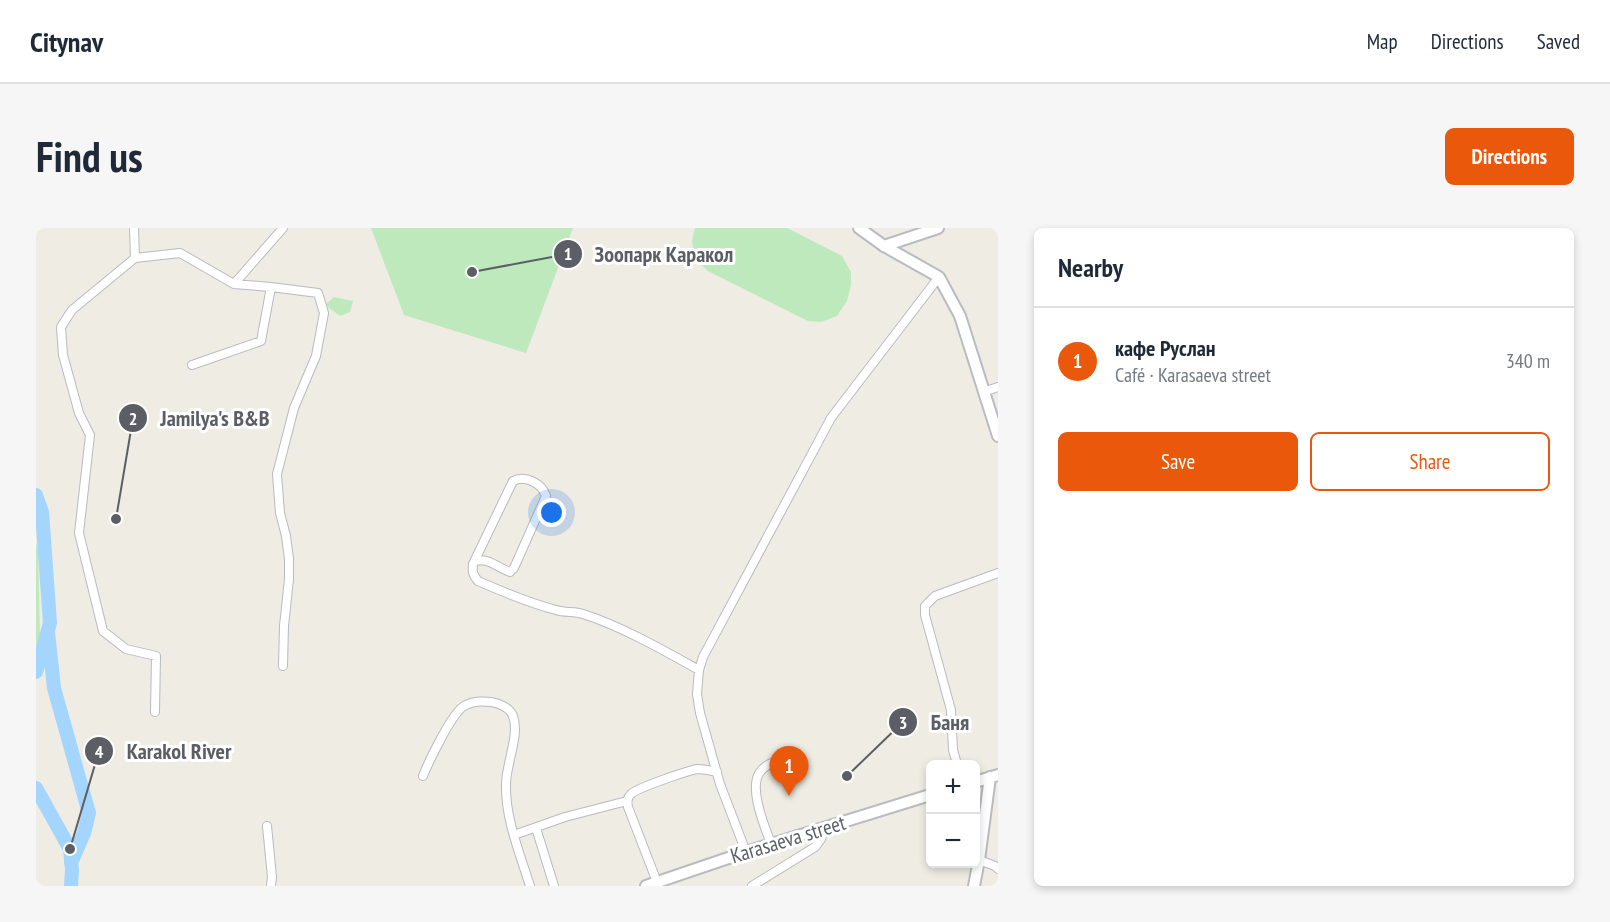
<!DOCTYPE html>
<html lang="en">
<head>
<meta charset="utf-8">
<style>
	:root { --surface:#fff; --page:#f6f6f7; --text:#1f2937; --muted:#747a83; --line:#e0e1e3; --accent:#ea580c }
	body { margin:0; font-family:"PT Sans Narrow",sans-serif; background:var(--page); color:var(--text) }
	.controls { position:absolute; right:18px; bottom:18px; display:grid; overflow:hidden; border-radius:9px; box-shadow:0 3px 9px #0003 }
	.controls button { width:54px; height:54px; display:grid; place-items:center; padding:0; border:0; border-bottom:2px solid var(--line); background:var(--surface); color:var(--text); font:30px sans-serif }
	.you { position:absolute; left:516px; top:285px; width:21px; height:21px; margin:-15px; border:4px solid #fff; border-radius:50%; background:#1a73e8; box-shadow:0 0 0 9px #1a73e833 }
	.badge { display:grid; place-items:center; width:39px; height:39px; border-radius:50%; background:var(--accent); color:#fff; font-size:20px; font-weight:700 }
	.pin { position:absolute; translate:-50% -50px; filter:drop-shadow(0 2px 3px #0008) }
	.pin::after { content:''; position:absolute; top:32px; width:21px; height:18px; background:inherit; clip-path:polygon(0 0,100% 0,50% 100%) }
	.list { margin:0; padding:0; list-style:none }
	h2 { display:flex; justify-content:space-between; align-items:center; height:78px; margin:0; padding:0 24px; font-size:26px }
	h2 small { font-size:20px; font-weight:400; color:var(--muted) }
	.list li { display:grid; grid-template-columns:39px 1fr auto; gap:18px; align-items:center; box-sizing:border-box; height:108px; padding:0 24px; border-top:2px solid var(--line) }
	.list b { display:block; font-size:22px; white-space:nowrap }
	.list p { margin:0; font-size:20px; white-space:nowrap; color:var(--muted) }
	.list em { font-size:20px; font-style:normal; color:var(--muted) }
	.actions { display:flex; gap:12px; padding:18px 24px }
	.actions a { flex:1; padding:14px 0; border:2px solid var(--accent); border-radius:9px; text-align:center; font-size:21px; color:var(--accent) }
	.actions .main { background:var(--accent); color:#fff }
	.map { position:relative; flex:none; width:962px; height:658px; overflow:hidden; border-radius:9px }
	header { display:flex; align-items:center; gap:36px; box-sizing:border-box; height:84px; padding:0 30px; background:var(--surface); border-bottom:2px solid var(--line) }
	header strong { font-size:28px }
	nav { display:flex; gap:33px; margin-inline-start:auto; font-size:21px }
	.intro { display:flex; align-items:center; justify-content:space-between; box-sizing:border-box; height:144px; padding:0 36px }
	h1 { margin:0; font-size:42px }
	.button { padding:15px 27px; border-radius:9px; background:var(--accent); color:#fff; font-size:21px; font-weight:700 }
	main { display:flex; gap:36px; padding:0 36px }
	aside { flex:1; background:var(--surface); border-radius:9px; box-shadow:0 3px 9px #0003 }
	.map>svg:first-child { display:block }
	.green { fill:#bde9bd }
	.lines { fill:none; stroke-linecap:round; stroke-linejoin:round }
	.river { stroke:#a3d5ff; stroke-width:14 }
	.minor-casing { stroke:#b8bbc0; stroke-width:10 }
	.tertiary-casing { stroke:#b8bbc0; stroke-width:14 }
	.secondary-casing { stroke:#b8bcc2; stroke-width:14 }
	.minor { stroke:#fff; stroke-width:8 }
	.tertiary { stroke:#fff; stroke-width:10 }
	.secondary { stroke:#fff; stroke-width:10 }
	.labels { text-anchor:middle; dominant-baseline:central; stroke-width:6; stroke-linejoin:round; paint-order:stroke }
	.street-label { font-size:21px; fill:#5b5f65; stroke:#fff }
	.leader { fill:none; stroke:#5b5f65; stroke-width:2 }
	.callout-dot { fill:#5b5f65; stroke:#fff; stroke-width:2 }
	.mark-label { font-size:18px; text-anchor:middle; font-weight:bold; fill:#fff }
	.callout-label { font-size:22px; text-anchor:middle; font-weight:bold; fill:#5b5f65; stroke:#fff; stroke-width:6; stroke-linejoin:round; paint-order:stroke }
</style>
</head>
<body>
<header>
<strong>Citynav</strong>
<nav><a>Map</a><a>Directions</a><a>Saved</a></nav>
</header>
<div class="intro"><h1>Find us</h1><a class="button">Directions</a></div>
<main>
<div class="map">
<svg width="962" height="658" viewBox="0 0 962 658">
	<rect width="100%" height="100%" fill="#efece3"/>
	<path class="green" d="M 335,0 L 537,0 L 490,125 L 368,87 Z
		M 659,0 L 751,0 L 806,28 L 815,44 L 815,57 L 811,73 L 801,88 L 785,94 L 772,93 L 672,43 L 659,31 L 656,13 Z
		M 298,69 L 317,73 L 314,84 L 304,88 L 289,77 Z
		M 0,314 L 2,322 L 4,406 L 0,421 Z"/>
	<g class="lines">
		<path class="river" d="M 0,267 L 6,284 L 14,395 L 0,444
			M 12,404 L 18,460 L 53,585 L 48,605 L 35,635
			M 0,560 L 34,621 L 36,642 L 35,658"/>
		<g class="minor-casing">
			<path id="minor" d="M 98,0 L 99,30
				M 99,30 L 36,82 L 25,99 L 27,127 L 43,185 L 54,207 L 43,305 L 67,403 L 90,421 L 120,428 L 119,484
				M 99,30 L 144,25 L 198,56 L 235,59 L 225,113 L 156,137
				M 198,56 L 247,0
				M 235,59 L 282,65 L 288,85 L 280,128 L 258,180 L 241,246 L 244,285 L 250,308 L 253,331 L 253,351 L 248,398 L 247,438
				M 947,164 L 962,159
				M 439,333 C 452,329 462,340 474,344 L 478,340 L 510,268 C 506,255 489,247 477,253 L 437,336 C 436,344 437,347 442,353 C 467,364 493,375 520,382 C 529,385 538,383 547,386 C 585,398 627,422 663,442
				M 921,536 L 917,522 L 915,482 L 889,387 L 889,378 L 899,368 L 962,345
				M 387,548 C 393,533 416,485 428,478 C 436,473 447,473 455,474 C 463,475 474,480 477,488 C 484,507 470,536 470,556 C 469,590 484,626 494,658
				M 231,598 L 236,649 L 235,658
				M 500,600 L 518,658
				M 478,607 L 529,589 L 591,573
				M 735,616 C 729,599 712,560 724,544 C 730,535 744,532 753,529
				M 710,624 L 684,556 L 664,485 L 661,466 L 663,442 L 667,429 L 795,190 L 903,49
				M 943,632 L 959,638 L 962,641
				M 621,654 L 592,579 C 591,573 591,570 595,566 C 601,560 653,542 662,541 C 669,541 675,543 681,544
				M 716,658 L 779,619 L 785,611 L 789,599"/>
		</g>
		<g class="tertiary-casing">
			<path id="tertiary" d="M 848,18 L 902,0
				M 939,554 L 962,547
				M 610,658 L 710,624 L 894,567
				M 938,658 L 943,632 L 954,549"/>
		</g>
		<g class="secondary-casing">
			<path id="secondary" d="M 823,0 L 848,18 L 903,49 L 924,88 L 962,208"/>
		</g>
		<use href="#minor" class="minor"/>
		<use href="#tertiary" class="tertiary"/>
		<use href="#secondary" class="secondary"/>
	</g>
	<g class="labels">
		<g class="street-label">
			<text transform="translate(752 611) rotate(-17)">Karasaeva street</text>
		</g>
	</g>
	<path class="leader" d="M436 44L532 26M80 291L97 190M811 548L867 494M34 621L63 523"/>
	<g class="callout-dot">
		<circle cx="436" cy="44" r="6"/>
		<circle cx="80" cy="291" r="6"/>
		<circle cx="811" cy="548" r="6"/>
		<circle cx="34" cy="621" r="6"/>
		<circle cx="532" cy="26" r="15"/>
		<circle cx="97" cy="190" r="15"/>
		<circle cx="867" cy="494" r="15"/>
		<circle cx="63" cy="523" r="15"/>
	</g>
	<g class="mark-label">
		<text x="532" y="32">1</text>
		<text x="97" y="197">2</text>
		<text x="867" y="501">3</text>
		<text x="63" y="530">4</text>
	</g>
	<g class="callout-label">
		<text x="628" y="34">Зоопарк Каракол</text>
		<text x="179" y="198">Jamilya's B&amp;B</text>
		<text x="914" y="502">Баня</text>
		<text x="143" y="531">Karakol River</text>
	</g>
</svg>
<div class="controls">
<button>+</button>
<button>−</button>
</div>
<div class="you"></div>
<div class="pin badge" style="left:753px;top:568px">1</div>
</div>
<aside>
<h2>Nearby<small></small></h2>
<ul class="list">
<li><span class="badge">1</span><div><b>кафе Руслан</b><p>Café · Karasaeva street</p></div><em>340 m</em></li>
</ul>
<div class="actions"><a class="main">Save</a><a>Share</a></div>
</aside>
</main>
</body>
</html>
